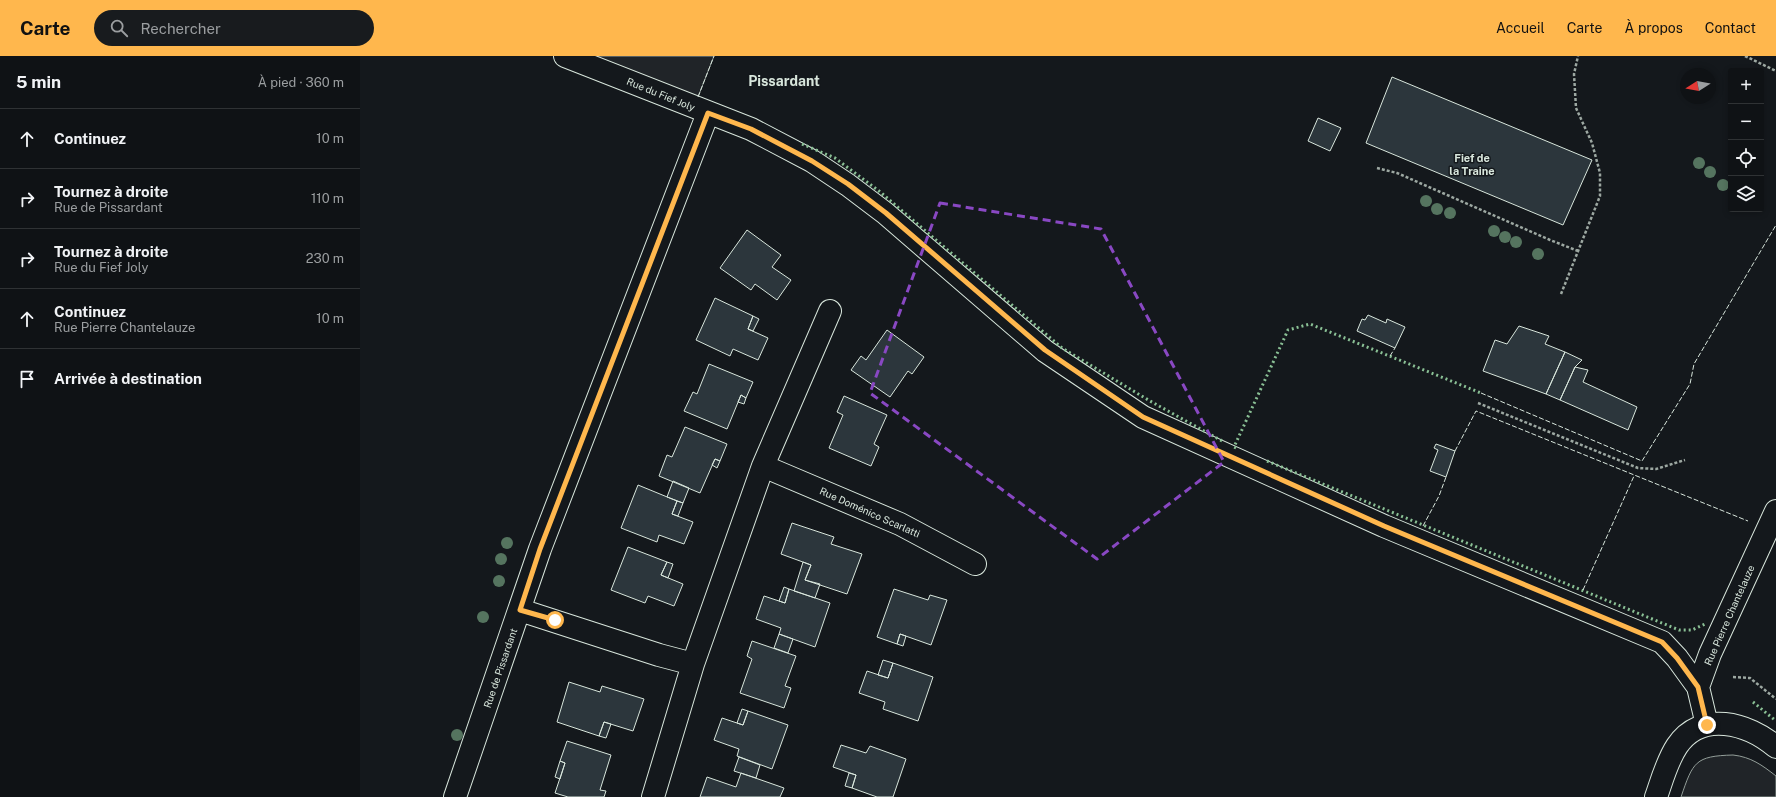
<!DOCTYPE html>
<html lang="fr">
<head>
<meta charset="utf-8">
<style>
	:root { --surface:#0f1215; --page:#181b1e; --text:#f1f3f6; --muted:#9b9ea0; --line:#2f3234; --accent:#ffb74d }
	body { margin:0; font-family:"Public Sans",sans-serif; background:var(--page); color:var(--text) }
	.controls { position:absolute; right:12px; top:12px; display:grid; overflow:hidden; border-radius:4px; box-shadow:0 2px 6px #0003 }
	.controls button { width:36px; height:36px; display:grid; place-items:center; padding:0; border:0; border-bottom:1px solid var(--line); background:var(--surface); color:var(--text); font:20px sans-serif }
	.compass { position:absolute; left:1320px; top:12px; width:36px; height:36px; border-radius:50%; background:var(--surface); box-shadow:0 2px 6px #0003; rotate:259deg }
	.stop { position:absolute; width:12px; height:12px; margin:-9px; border:3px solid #ffb74d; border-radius:50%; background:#fff }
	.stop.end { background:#ffb74d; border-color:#fff; box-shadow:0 1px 4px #0008 }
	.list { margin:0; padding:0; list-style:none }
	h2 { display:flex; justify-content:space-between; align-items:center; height:52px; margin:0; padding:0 16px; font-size:17px }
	h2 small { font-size:13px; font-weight:400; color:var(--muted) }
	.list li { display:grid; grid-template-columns:26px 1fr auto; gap:12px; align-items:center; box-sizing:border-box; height:60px; padding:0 16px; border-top:1px solid var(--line) }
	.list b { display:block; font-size:15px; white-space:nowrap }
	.list p { margin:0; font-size:13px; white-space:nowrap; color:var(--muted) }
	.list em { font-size:13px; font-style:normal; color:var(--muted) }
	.icon { flex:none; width:22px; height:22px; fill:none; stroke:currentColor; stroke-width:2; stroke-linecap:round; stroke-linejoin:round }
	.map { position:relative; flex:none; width:1416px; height:741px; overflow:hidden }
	header { display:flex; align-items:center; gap:24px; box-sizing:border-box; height:56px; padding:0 20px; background:var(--accent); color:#111 }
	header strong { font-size:19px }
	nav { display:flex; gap:22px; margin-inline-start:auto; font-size:14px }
	.search { width:280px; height:36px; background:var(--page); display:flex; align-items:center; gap:10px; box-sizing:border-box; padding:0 14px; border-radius:22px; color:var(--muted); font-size:15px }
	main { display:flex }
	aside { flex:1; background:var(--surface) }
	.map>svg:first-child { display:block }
	.green { fill:#202428; stroke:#939e99 }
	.building { fill:#2c363c; stroke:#d8e6dc }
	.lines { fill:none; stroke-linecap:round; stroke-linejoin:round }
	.street-casing { stroke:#d8e6dc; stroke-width:24 }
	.path { stroke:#9da8a2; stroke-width:2.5; stroke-dasharray:3 2; stroke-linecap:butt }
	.street { stroke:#14181c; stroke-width:22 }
	.hedge { stroke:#8ac095; stroke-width:3; stroke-dasharray:2 3; stroke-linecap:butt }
	.fence { stroke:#d8e6dc; stroke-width:1; stroke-dasharray:5 2; stroke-linecap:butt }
	.tree { fill:#55745f }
	.route { stroke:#ffb74d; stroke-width:5 }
	.marked { fill:none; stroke:#8948c3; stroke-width:3; stroke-dasharray:8 5; stroke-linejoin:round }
	.labels { text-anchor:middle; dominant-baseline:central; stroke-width:3; stroke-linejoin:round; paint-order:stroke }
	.street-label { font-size:10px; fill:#d8e6dc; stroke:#14181c }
	.neighbourhood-label { font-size:11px; font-weight:bold; fill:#d8e6dc; stroke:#14181c }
	.district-label { font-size:14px; font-weight:bold; fill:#d8e6dc; stroke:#14181c }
</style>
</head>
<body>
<header>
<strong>Carte</strong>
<div class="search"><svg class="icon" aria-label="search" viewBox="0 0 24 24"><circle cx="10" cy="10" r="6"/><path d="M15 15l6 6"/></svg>Rechercher</div>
<nav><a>Accueil</a><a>Carte</a><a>À propos</a><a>Contact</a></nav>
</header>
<main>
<aside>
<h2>5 min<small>À pied · 360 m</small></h2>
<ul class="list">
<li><svg class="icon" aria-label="ahead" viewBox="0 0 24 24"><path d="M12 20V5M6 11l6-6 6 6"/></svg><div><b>Continuez</b></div><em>10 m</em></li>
<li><svg class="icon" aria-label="right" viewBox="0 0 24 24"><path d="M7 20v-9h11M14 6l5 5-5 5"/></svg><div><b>Tournez à droite</b><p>Rue de Pissardant</p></div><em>110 m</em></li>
<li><svg class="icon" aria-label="right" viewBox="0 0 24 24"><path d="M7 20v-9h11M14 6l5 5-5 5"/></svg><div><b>Tournez à droite</b><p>Rue du Fief Joly</p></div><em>230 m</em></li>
<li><svg class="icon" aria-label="ahead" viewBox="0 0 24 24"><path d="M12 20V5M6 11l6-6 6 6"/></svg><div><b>Continuez</b><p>Rue Pierre Chantelauze</p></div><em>10 m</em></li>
<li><svg class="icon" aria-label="arrive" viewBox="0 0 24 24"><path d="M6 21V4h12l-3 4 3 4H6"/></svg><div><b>Arrivée à destination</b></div></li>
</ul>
</aside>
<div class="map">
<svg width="1416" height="741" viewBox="0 0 1416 741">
	<rect width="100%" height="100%" fill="#14181c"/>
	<path class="green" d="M 227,0 L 354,0 L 338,41 Z
		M 1373,699 C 1391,701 1402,709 1416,720 L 1416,741 L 1321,741 C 1333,706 1335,700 1373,699 Z"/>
	<path class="building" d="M 1032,21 L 1232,104 L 1203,169 L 1006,87 Z
		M 958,62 L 981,72 L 970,95 L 948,85 Z
		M 387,174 L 421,199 L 412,211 L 431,224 L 417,244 L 395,228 L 391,234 L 360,212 Z
		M 355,242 L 393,260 L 388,273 L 408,282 L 398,304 L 373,293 L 370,300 L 336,284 Z
		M 1008,259 L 1026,267 L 1027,263 L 1045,271 L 1035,292 L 997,275 L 1002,263 L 1005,264 Z
		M 393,260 L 399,263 L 393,275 L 388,273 Z
		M 1159,270 L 1189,280 L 1185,288 L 1205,296 L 1186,338 L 1123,315 L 1135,284 L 1147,288 Z
		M 527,274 L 564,301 L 552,318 L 548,315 L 530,341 L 491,314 L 501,300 L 506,304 Z
		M 1205,296 L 1222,304 L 1215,311 L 1200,344 L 1186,338 Z
		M 349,308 L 393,326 L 386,342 L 381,339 L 367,373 L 324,355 L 333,336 L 337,338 Z
		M 1215,311 L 1228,314 L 1223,326 L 1277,351 L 1268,374 L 1200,344 Z
		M 381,339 L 386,342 L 384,348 L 378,346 Z
		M 484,340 L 527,359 L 514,388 L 519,391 L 511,410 L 469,392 L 483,359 L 477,356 Z
		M 325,371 L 367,388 L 360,405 L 355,403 L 340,437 L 299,420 L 307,399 L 312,401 Z
		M 1076,388 L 1095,395 L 1086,421 L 1070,415 L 1078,394 L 1074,392 Z
		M 355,403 L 360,405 L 357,412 L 352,409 Z
		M 313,425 L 329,432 L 323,447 L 307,441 Z
		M 278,429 L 317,445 L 312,458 L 333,466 L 324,488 L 299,479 L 297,486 L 261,472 Z
		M 317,445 L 323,447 L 318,460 L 312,458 Z
		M 432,467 L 474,481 L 471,488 L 502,498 L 487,538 L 445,524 L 451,509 L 421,498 Z
		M 268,491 L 307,506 L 301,519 L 323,528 L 314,550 L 288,540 L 285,547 L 251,534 Z
		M 307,506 L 313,508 L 308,522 L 301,519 Z
		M 443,506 L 451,509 L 445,524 L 460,528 L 455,542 L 434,535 Z
		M 424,531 L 429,533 L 425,547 L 419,545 Z
		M 429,533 L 470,547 L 455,591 L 419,578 L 421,572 L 396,563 L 404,540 L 425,547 Z
		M 534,533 L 568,544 L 570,539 L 587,544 L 571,589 L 540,578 L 537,588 L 517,581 Z
		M 419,578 L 433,583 L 428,597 L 414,592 Z
		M 540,578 L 546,580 L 543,590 L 537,588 Z
		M 392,585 L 436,600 L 425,630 L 431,632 L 424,652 L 380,637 L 392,603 L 387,600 Z
		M 523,604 L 533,607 L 528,622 L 518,619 Z
		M 533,607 L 573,621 L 558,665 L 523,653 L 525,646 L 499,637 L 507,615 L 528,622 Z
		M 209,626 L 240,636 L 242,630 L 284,643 L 273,675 L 244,666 L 239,680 L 197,666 Z
		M 382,653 L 388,655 L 383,669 L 377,667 Z
		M 388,655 L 428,669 L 412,713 L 377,700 L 379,693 L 354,684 L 362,662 L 383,669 Z
		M 244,666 L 251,668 L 246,682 L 239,680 Z
		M 207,685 L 251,699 L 240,734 L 246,735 L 244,741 L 208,741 L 195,737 L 205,707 L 200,705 Z
		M 481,689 L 506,697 L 510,690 L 546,703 L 533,741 L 517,741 L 492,732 L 496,719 L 473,711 Z
		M 379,701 L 400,709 L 396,722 L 374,715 Z
		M 200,705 L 205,707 L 200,723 L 195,721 Z
		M 381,717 L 424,732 L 420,741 L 340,741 L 347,721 L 376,731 Z
		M 489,717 L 496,719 L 492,732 L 485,730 Z"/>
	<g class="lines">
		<g class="street-casing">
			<path id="street" d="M 205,0 L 391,73 L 452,105 L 488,129 L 525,157 L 685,295 L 783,361 L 1024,470 L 1302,586 L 1317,602 L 1338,631
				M 403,410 L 540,468 L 615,508
				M 160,554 L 299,599 L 333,608
				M 1347,669 L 1338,631 L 1350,598 L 1416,455
				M 95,741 L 180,493 L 348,57
				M 293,741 L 333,608 L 403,410 L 470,255
				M 1296,741 C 1302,724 1307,705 1317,690 C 1341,654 1388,667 1416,691"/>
		</g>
		<path class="path" d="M 1385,0 L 1416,15
			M 1017,112 L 1037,117 L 1190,184 L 1218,195
			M 1201,238 L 1240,140 L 1240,117 L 1232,87 L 1216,52 L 1214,18 L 1218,0
			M 1118,347 L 1278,412 L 1296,413 L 1325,404
			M 1373,621 L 1390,622 L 1416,643"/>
		<use href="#street" class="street"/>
		<path class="hedge" d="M 442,88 L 475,102 L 519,135 L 702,292 L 790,345 L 864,386
			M 876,392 L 874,391 L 928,274 L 950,268 L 1121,337
			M 907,405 L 1319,574 L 1332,574 L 1345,568
			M 1393,646 L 1416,665"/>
		<path class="fence" d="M 338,41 L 354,0
			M 1030,300 L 1035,292
			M 1121,337 L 1282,405 L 1330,328 L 1334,308 L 1416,169
			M 1095,395 L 1116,355 L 1388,465
			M 1063,470 L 1079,440 L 1086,421
			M 1223,534 L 1274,420"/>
	</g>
	<g class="tree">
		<circle cx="1339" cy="107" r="6"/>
		<circle cx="1350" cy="116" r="6"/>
		<circle cx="1363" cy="129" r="6"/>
		<circle cx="1066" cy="145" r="6"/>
		<circle cx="1077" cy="153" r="6"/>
		<circle cx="1090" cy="157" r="6"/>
		<circle cx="1134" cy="175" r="6"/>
		<circle cx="1145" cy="181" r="6"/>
		<circle cx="1156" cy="186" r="6"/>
		<circle cx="1178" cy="198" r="6"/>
		<circle cx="147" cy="487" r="6"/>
		<circle cx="141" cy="503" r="6"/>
		<circle cx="139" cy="525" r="6"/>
		<circle cx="123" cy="561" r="6"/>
		<circle cx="97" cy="679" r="6"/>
	</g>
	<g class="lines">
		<path class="route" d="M 195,564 L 160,554 L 180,493 L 348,57 L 391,73 L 452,105 L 488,128 L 526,157 L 685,294 L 783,361 L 1024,470 L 1302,586 L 1317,602 L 1338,631 L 1347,669"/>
	</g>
	<path class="marked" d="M 580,147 L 741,173 L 864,406 L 737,503 L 510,337 Z"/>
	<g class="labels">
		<g class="street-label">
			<text transform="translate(301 38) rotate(22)">Rue du Fief Joly</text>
			<text transform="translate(510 456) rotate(24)">Rue Doménico Scarlatti</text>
			<text transform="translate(1369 559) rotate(-66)">Rue Pierre Chantelauze</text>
			<text transform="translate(140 612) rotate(-71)">Rue de Pissardant</text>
		</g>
		<g class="neighbourhood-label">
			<text x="1112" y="102">Fief de<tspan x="1112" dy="13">la Traine</tspan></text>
		</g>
		<g class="district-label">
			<text x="424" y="25">Pissardant</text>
		</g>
	</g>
</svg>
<div class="controls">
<button>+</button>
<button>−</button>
<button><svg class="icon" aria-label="locate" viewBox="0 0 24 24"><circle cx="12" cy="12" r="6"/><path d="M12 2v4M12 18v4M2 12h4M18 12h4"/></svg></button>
<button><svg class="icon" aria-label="layers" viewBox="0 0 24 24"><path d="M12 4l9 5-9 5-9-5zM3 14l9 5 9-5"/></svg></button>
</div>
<svg class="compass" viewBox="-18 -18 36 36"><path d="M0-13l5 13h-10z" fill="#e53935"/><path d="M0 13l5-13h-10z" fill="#9b9ea0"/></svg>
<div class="stop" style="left:195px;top:564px"></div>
<div class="stop end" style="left:1347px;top:669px"></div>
</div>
</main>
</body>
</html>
